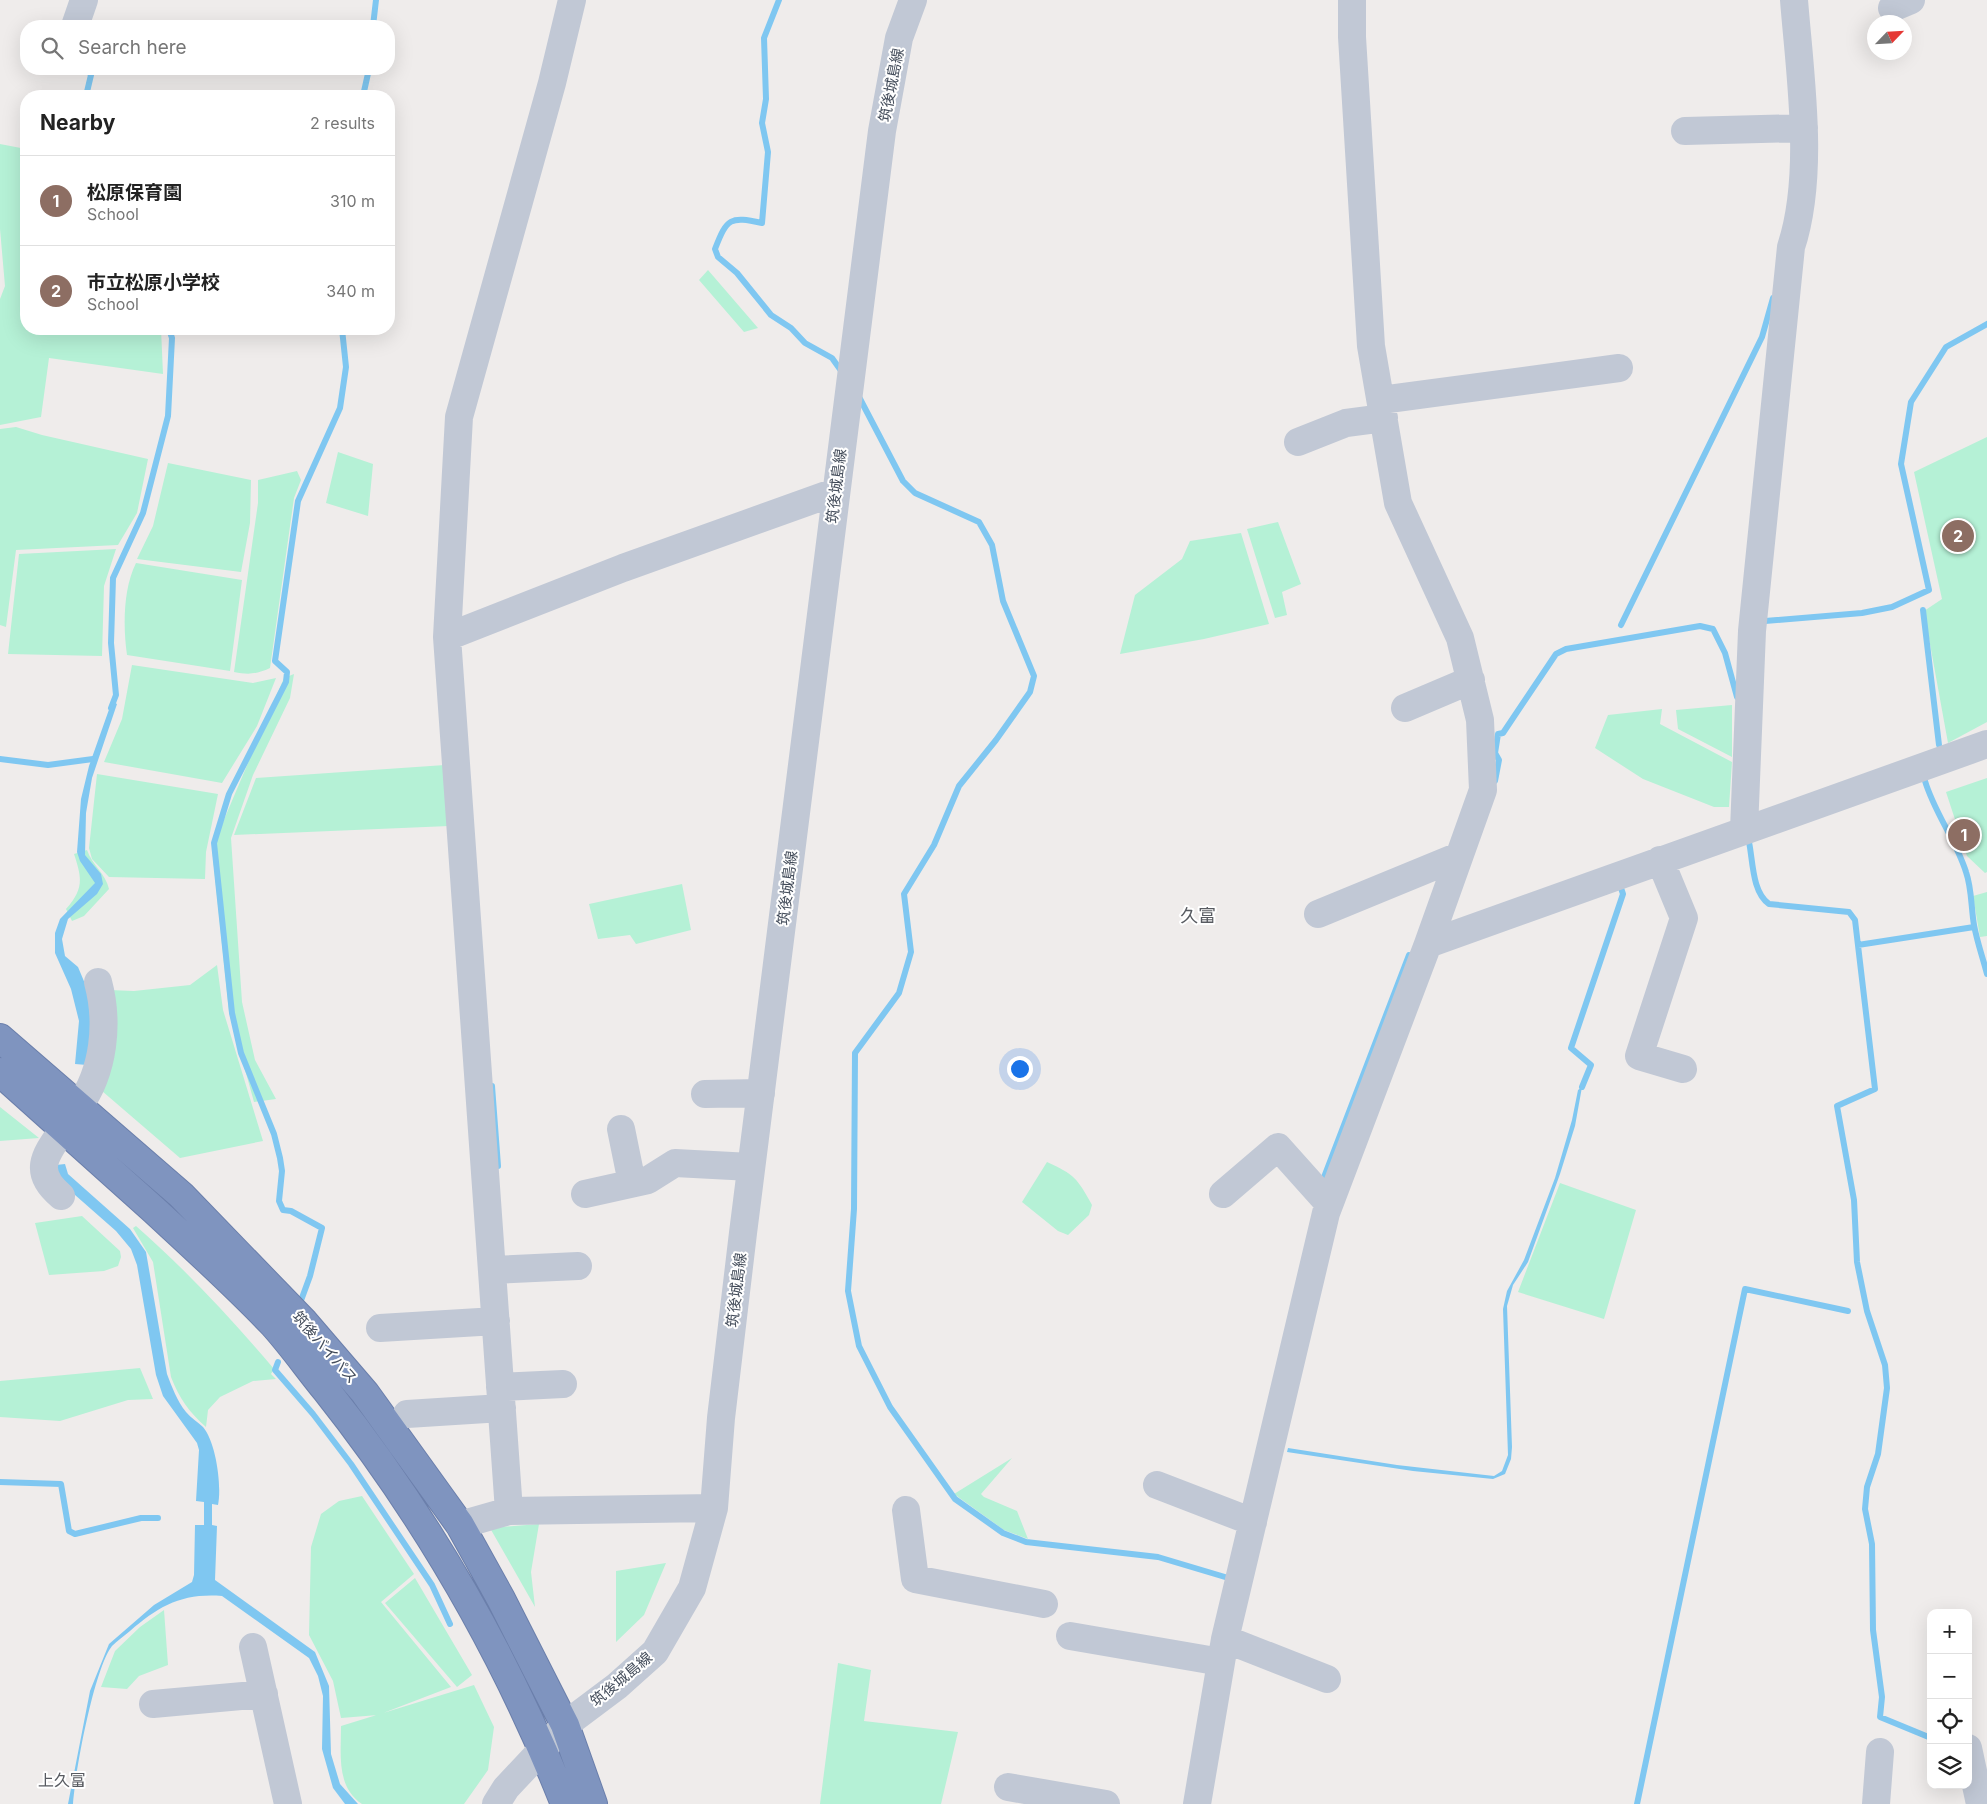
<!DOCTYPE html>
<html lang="en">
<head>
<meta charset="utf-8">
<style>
	:root { --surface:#fff; --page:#f6f6f6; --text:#222; --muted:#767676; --line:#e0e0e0; --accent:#0f766e }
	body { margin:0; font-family:Inter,"Noto Sans JP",sans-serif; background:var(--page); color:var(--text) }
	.controls { position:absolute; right:15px; bottom:15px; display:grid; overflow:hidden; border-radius:10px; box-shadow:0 5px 20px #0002 }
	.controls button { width:45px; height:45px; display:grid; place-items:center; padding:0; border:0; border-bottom:1px solid var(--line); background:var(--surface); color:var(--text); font:25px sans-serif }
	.compass { position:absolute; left:1867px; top:15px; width:45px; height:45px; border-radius:50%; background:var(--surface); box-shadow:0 5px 20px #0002; rotate:65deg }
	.you { position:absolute; left:1019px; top:1068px; width:18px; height:18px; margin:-12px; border:4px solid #fff; border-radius:50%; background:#1a73e8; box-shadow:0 0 0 8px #1a73e833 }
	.badge { display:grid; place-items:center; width:32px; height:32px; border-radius:50%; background:var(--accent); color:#fff; font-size:16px; font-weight:700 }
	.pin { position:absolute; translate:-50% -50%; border:2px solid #fff; box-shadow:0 1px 5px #0006 }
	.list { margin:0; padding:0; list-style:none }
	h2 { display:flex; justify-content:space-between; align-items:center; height:65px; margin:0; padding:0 20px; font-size:21px }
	h2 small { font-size:16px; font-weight:400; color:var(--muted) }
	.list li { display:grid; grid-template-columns:32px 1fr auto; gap:15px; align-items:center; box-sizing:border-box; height:90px; padding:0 20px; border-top:1px solid var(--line) }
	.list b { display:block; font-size:19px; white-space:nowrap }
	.list p { margin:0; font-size:16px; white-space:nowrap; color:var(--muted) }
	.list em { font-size:16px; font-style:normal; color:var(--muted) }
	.icon { flex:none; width:28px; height:28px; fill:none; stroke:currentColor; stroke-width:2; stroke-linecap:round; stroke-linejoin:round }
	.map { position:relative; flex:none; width:1987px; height:1804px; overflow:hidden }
	.search { position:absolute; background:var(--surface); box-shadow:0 5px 20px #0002; left:20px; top:20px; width:375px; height:55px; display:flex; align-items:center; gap:12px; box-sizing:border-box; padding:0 18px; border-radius:20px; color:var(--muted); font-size:19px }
	.panel { position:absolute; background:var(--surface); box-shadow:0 5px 20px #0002; left:20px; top:90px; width:375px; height:245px; border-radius:20px }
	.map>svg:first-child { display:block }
	.green { fill:#b5f1d6 }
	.water { fill:#7fc7f1 }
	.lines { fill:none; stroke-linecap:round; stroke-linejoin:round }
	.stream { stroke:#7fc7f1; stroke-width:6 }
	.highway-casing { stroke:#6b7fab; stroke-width:30 }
	.minor { stroke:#c1c8d5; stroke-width:28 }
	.highway { stroke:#7f94bf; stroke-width:28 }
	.labels { text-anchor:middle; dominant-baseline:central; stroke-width:4; stroke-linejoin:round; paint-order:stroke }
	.street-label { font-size:15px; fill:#434c5a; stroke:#fff }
	.neighbourhood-label { font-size:16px; fill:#585b61; stroke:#fff }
	.quarter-label { font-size:18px; fill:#585b61; stroke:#fff }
</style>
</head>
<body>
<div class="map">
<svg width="1987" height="1804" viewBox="0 0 1987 1804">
	<rect width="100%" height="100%" fill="#efeceb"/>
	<path class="green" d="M 0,144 L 26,149 L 26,329 L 161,329 L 163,374 L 49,358 L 41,417 L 0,425 L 0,299 L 5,286 L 0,229 Z
		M 708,270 L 758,328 L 744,332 L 699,280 Z
		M 16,427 L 42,435 L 148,459 L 137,513 L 118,545 L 16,550 L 6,627 L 0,625 L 0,429 Z
		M 1987,437 L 1987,722 L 1948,743 L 1924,611 L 1942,599 L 1914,472 Z
		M 338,452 L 373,464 L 368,516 L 326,503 Z
		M 168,463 L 251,480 L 250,523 L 241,572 L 137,559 L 153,526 Z
		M 297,471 L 301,480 L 294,498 L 270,668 C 257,674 249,675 234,672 L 258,503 L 258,480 Z
		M 1278,522 L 1301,584 L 1282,592 L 1287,615 L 1275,618 L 1247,529 Z
		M 1241,533 L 1269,624 L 1204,639 L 1120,654 L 1135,595 L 1182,559 L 1190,541 Z
		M 116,549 L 104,586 L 102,656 L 8,654 L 19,554 Z
		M 136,563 L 242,580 L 230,671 L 127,655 C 123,627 123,589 136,563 Z
		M 132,665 L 253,683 L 276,678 L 257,726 L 222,783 L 104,762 L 122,719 Z
		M 294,674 L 290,698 L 253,775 L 231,838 L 242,1002 L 255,1060 L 276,1099 L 254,1102 L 229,1012 L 212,848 L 284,678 Z
		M 1732,705 L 1732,757 L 1678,729 L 1676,710 Z
		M 1662,709 L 1660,724 L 1732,762 L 1729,807 L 1714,807 L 1643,779 L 1595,748 L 1608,715 Z
		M 445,765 L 449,826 L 234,835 L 256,778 Z
		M 97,774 L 218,794 L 206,852 L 205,879 L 109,877 L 92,859 L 89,848 Z
		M 1987,778 L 1987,872 L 1985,873 L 1967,856 L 1946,792 Z
		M 87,850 C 92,865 106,874 109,889 L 84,916 L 72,921 L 66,909 C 84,889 82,878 74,854 Z
		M 682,884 L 691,930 L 636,944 L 630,935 L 598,939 L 589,904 Z
		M 1987,892 L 1987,936 L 1980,937 L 1973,896 Z
		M 217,965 L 223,1010 L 263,1141 L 180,1158 L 102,1091 L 109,990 L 134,991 L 190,985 Z
		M 0,1107 L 39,1138 L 0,1141 Z
		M 1047,1162 C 1074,1174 1078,1179 1092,1205 L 1089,1215 L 1068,1235 L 1058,1231 L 1022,1202 Z
		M 1560,1183 L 1636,1210 L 1604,1319 L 1518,1292 Z
		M 82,1216 L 120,1251 L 121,1257 L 118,1266 L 104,1271 L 49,1275 L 35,1223 Z
		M 136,1226 C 186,1270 231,1318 274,1369 L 271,1374 L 276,1379 L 253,1381 L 220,1397 L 208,1410 L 206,1427 C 189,1412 179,1398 171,1377 L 153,1262 L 133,1228 Z
		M 140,1368 L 153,1399 L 128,1400 L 60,1421 L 0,1417 L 0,1381 Z
		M 1012,1458 L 981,1494 L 984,1497 L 1017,1511 L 1028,1539 L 1004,1530 L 954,1494 Z
		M 362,1496 L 414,1574 L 381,1602 L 451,1687 L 378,1715 L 341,1718 L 333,1681 L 309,1635 L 311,1547 L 321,1514 L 339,1501 Z
		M 539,1524 L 531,1572 L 535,1607 L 490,1528 Z
		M 666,1563 L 644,1615 L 616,1642 L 616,1571 Z
		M 415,1578 L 472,1675 L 457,1687 L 385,1603 Z
		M 164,1610 L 168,1665 L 139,1676 L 127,1689 L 101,1687 L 115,1651 L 140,1627 Z
		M 838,1663 L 871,1670 L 864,1721 L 958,1732 L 941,1804 L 820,1804 Z
		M 474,1685 L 494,1727 L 488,1770 L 464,1804 L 362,1804 C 336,1787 341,1754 341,1726 Z"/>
	<path class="water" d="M 112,701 L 117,704 L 92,778 L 86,813 L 85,855 L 101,874 L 103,884 L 97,894 L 68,919 L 62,939 L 65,956 L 78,967 L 91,998 L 93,1027 L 87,1065 L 75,1064 L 79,1021 L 71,989 L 55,953 L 55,933 L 60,919 L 95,883 L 80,861 L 77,852 L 81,799 L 89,766 Z
		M 1582,1087 L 1575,1126 L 1560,1174 L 1528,1262 L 1513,1285 L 1507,1306 L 1512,1447 L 1511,1459 L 1505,1474 L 1493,1479 L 1413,1471 L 1287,1452 L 1288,1448 L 1397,1465 L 1494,1476 L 1502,1471 L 1508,1455 L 1503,1309 L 1507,1291 L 1524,1260 L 1555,1178 L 1572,1120 L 1578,1090 Z
		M 65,1164 L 68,1174 L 130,1229 L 146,1252 L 167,1374 C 172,1387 177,1401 186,1412 C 191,1418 198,1422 203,1427 C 216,1442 222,1486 218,1505 L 212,1504 L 212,1525 L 217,1526 L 215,1580 L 315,1652 L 329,1686 L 331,1754 L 340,1784 L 358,1804 L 345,1804 L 333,1788 L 322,1749 L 323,1696 L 318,1676 L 309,1658 L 222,1596 C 182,1593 159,1606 130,1631 C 124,1636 117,1641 112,1646 C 94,1669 75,1773 73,1804 L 68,1804 L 90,1691 L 109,1644 L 154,1605 L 192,1582 L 194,1575 L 195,1525 L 204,1525 L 204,1502 L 196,1501 L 199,1450 L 197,1443 L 163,1396 L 156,1375 L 137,1265 L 131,1249 L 116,1231 L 58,1180 L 56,1165 Z"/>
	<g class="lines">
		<path class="stream" d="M 779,0 L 764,38 L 766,99 L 762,123 L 768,152 L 762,223 C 730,216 727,218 715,249 L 718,257 L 737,273 L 771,315 L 791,328 L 805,343 L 832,358 L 842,372
			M 373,26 L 376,0
			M 86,96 L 91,75 L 87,69
			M 363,96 L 369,69
			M 858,395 L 903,481 L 915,493 L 979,522 L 992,545 L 1003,601 L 1034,676 L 1030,692 L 996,740 L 959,786 L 934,845 L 904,894 L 911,952 L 899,993 L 855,1053 L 854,1209 L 848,1291 L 859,1346 L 890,1407 L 955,1499 L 1003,1533 L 1026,1542 L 1158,1557 L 1225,1577
			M 1923,610 L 1939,745
			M 1765,621 L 1862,613 L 1892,607 L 1929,590 L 1901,464 L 1911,402 L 1946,347 L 1987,324
			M 1621,625 L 1762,337 L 1773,298
			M 111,708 L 116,695 L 111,643 L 113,578 L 143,513 L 168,416 L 172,338 L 169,329
			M 0,759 L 48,765 L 93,759
			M 1495,781 L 1499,760 L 1495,753 L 1498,734 L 1503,733 L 1556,654 L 1566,649 L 1700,626 L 1713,629 L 1725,653 L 1737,697
			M 1925,781 C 1935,814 1956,840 1966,872 C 1972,889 1971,908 1974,925 C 1977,942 1983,958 1987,974
			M 1746,837 L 1749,842 C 1753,861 1752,892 1769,904 L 1849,912 L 1855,920 L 1875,1089 L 1837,1106 L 1854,1200 L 1857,1262 L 1867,1311 L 1885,1365 L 1887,1388 L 1878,1454 L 1867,1487 L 1865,1509 L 1872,1544 L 1873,1630 L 1882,1697 L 1880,1717 L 1931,1738
			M 1858,945 L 1974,927
			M 492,1086 L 498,1166
			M 1582,1087 L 1591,1065 L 1571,1048 L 1623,894 L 1621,888
			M 1321,1185 L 1409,955
			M 299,1306 L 310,1276 L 322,1228 L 291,1211 L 283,1210 L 279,1201 L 282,1171 L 280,1158 L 274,1134 L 241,1053 L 232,1013 L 214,843 L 229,794 L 286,682 L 287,672 L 275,661 L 298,501 L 340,408 L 346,367 L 342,329
			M 278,1362 L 275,1370 L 313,1414 L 351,1464 L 432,1585 L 450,1624
			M 0,1482 L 61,1484 L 69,1531 L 75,1534 L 141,1518 L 158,1518
			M 1637,1804 L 1745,1289 L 1848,1311"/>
		<g class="highway-casing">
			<path id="highway" d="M 0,1038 L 181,1195 L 304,1322 L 365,1393 L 460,1525 L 501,1599 L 565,1725 L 593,1804
				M 0,1072 C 52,1118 103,1164 154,1210 C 195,1248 235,1284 273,1324 C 292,1345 308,1368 326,1390 C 426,1516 506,1655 565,1804"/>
		</g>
		<path class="minor" d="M 1892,8 L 1911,0
			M 75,26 L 84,0
			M 1685,131 L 1804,128
			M 1381,400 L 1619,368
			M 1298,442 L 1346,423 L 1384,418
			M 447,637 L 623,568 L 835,492
			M 1405,708 L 1471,680
			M 1744,830 L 1752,631 L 1791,247 C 1815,174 1800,76 1794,0
			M 1660,860 L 1684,918 L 1639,1056 L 1683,1069
			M 1318,914 L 1459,856
			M 1428,944 L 1987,744
			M 705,1094 L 761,1093
			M 79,1106 C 104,1071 109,1023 98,982
			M 621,1129 L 632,1183
			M 585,1194 L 648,1180 L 675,1163 L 751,1167
			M 1223,1194 L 1278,1147 L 1329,1204
			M 61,1196 C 31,1171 46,1154 64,1128
			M 492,1270 L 578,1266
			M 380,1328 L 496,1321
			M 500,1387 L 563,1384
			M 407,1414 L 502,1408
			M 1157,1485 L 1253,1522
			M 906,1510 L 915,1579 L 1044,1604
			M 509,1511 L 447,637 L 459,417 L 552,83 L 572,0
			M 460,1525 L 509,1511 L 714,1508
			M 1070,1636 L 1221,1662
			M 1225,1639 L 1327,1679
			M 253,1647 L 288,1804
			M 153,1704 L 264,1694
			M 1968,1748 L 1980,1804
			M 1008,1787 L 1106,1804
			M 496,1804 L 506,1788 L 565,1725 L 617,1686 L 655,1652 L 692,1588 L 714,1508 L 721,1418 L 743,1233 L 882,131 L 899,38 L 913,0
			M 1197,1804 L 1225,1639 L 1326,1213 L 1428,944 L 1483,790 L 1480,720 L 1460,638 L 1398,503 L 1371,346 L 1352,37 L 1352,0
			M 1876,1804 L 1880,1752"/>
		<use href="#highway" class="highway"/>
	</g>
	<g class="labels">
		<g class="street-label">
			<text transform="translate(891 85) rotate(-79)">筑後城島線</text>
			<text transform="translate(836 486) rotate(-83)">筑後城島線</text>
			<text transform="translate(787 888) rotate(-83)">筑後城島線</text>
			<text transform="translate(736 1290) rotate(-83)">筑後城島線</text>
			<text transform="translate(325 1347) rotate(49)">筑後バイパス</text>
			<text transform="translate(621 1679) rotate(-40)">筑後城島線</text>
		</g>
		<g class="neighbourhood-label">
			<text x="62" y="1780">上久富</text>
		</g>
		<g class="quarter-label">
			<text x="1198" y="915">久富</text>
		</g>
	</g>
</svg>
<div class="controls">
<button>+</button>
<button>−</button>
<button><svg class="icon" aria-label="locate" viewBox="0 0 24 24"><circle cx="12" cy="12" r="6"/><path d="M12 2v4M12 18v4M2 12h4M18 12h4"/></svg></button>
<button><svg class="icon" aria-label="layers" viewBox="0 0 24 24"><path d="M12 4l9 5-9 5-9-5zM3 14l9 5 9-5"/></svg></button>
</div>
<svg class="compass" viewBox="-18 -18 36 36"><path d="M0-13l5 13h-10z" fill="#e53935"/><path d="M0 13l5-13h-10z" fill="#767676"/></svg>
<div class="you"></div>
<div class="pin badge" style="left:1964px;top:835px;background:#8d6e63">1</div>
<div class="pin badge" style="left:1958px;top:536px;background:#8d6e63">2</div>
<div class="search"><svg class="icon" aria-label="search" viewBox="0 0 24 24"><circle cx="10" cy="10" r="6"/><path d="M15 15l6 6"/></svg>Search here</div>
<section class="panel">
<h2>Nearby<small>2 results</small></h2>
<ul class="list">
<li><span class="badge" style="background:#8d6e63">1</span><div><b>松原保育園</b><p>School</p></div><em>310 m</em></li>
<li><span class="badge" style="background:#8d6e63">2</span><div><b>市立松原小学校</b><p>School</p></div><em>340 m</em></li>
</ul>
</section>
</div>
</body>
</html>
